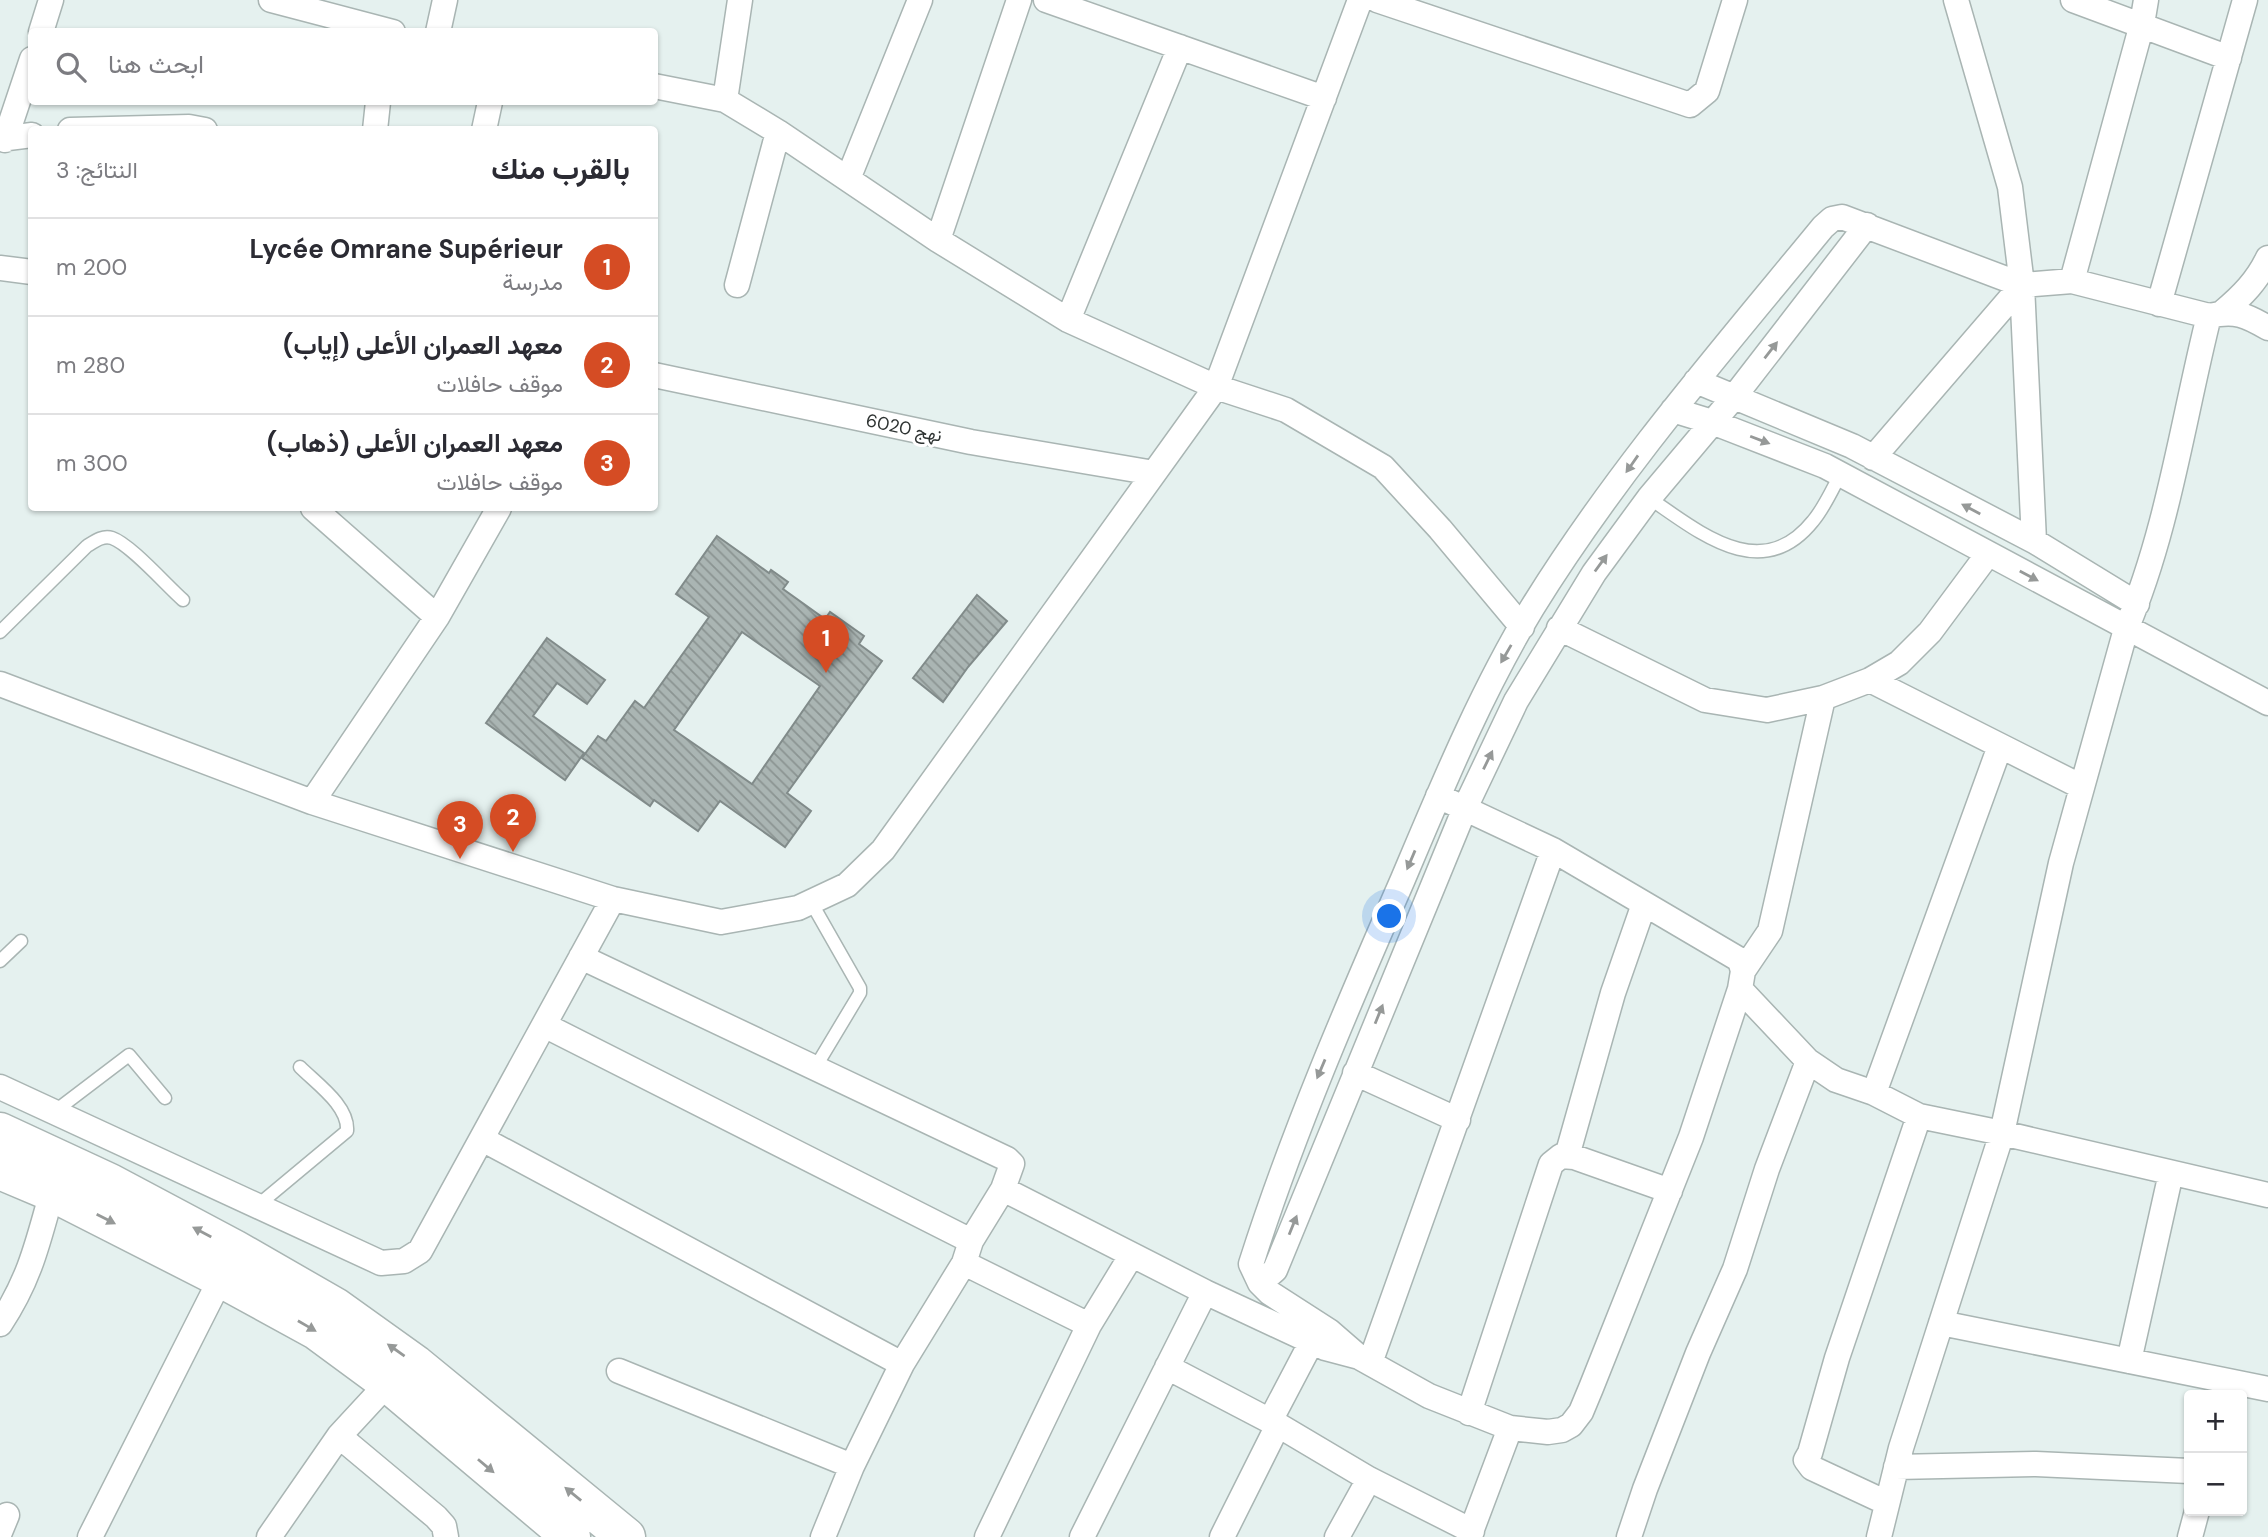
<!DOCTYPE html>
<html lang="ar">
<head>
<meta charset="utf-8">
<style>
	:root { --surface:#fff; --page:#f7f7f7; --text:#2b2b33; --muted:#7c7c81; --line:#e1e1e2; --accent:#d54c24 }
	body { margin:0; font-family:"DM Sans",Vazirmatn,sans-serif; background:var(--page); color:var(--text); direction:rtl }
	.controls { position:absolute; right:21px; bottom:21px; display:grid; overflow:hidden; border-radius:7px; box-shadow:0 2px 5px #0004 }
	.controls button { width:63px; height:63px; display:grid; place-items:center; padding:0; border:0; border-bottom:2px solid var(--line); background:var(--surface); color:var(--text); font:35px sans-serif }
	.you { position:absolute; left:1390px; top:917px; width:24px; height:24px; margin:-18px; border:5px solid #fff; border-radius:50%; background:#1a73e8; box-shadow:0 0 0 10px #1a73e833 }
	.badge { display:grid; place-items:center; width:46px; height:46px; border-radius:50%; background:var(--accent); color:#fff; font-size:23px; font-weight:700 }
	.pin { position:absolute; translate:-50% -58px; filter:drop-shadow(0 2px 4px #0008) }
	.pin::after { content:''; position:absolute; top:37px; width:24px; height:21px; background:inherit; clip-path:polygon(0 0,100% 0,50% 100%) }
	.list { margin:0; padding:0; list-style:none }
	h2 { display:flex; justify-content:space-between; align-items:center; height:91px; margin:0; padding:0 28px; font-size:30px }
	h2 small { font-size:23px; font-weight:400; color:var(--muted) }
	.list li { display:grid; grid-template-columns:46px 1fr auto; gap:21px; align-items:center; box-sizing:border-box; height:98px; padding:0 28px; border-top:2px solid var(--line) }
	.list b { display:block; font-size:26px; white-space:nowrap }
	.list p { margin:0; font-size:23px; white-space:nowrap; color:var(--muted) }
	.list em { font-size:23px; font-style:normal; color:var(--muted) }
	.icon { flex:none; width:38px; height:38px; fill:none; stroke:currentColor; stroke-width:2; stroke-linecap:round; stroke-linejoin:round }
	.map { position:relative; flex:none; width:2268px; height:1537px; overflow:hidden; direction:ltr }
	.search { position:absolute; background:var(--surface); box-shadow:0 2px 5px #0004; left:28px; top:28px; width:630px; height:77px; display:flex; align-items:center; gap:18px; box-sizing:border-box; padding:0 24px; border-radius:7px; color:var(--muted); font-size:26px }
	.panel { position:absolute; background:var(--surface); box-shadow:0 2px 5px #0004; left:28px; top:126px; width:630px; height:385px; border-radius:7px; direction:rtl }
	.map>svg:first-child { display:block }
	.building { fill:url(#building-back-hatch); stroke:#818b8a; stroke-width:2; fill-rule:evenodd }
	.lines { fill:none; stroke-linecap:round; stroke-linejoin:round }
	.service-casing { stroke:#a9b5b3; stroke-width:15 }
	.minor-casing { stroke:#a9b5b3; stroke-width:27 }
	.trunk-casing { stroke:#a9b5b3; stroke-width:41 }
	.service { stroke:#fff; stroke-width:12 }
	.minor { stroke:#fff; stroke-width:24 }
	.trunk { stroke:#fff; stroke-width:38 }
	.oneway { fill:#969998 }
	.labels { text-anchor:middle; dominant-baseline:central; stroke-width:6; stroke-linejoin:round; paint-order:stroke }
	.street-label { font-size:18px; fill:#2e3332; stroke:#fff }
</style>
</head>
<body>
<div class="map">
<svg width="2268" height="1537" viewBox="0 0 2268 1537">
	<defs>
		<pattern id="building-back-hatch" width="6" height="6" patternUnits="userSpaceOnUse" patternTransform="scale(1.75)"><rect width="6" height="6" fill="#aab5b3"/><path d="M-1 5l2 2M0 0l6 6M5-1l2 2" fill="none" stroke="#8b9492"/></pattern>
	</defs>
	<rect width="100%" height="100%" fill="#e5f1ef"/>
	<path class="building" d="M 717,536 L 769,573 L 771,570 L 788,582 L 783,589 L 825,619 L 830,612 L 864,636 L 859,644 L 882,661 L 787,793 L 811,811 L 785,847 L 720,801 L 698,831 L 654,800 L 650,806 L 582,758 L 598,736 L 606,741 L 635,701 L 644,708 L 709,617 L 676,594 ZM 742,632 L 820,686 L 752,784 L 674,730 Z
		M 977,595 L 1007,621 L 968,667 L 943,702 L 913,678 Z
		M 547,638 L 605,680 L 587,704 L 557,683 L 533,716 L 584,753 L 565,780 L 486,723 Z"/>
	<g class="lines">
		<g class="service-casing">
			<path id="service" d="M 1649,498 C 1698,531 1761,586 1813,521 C 1824,508 1832,490 1840,475
				M 0,632 L 87,546 C 95,541 103,535 112,538 C 130,544 167,586 183,600
				M 811,902 L 860,988 L 860,993 L 815,1068
				M 0,961 L 21,941
				M 54,1112 L 129,1055 L 165,1098
				M 257,1206 L 347,1131 C 349,1106 317,1084 300,1067"/>
		</g>
		<g class="minor-casing">
			<path id="minor" d="M 271,0 L 393,32
				M 1046,0 L 1324,98
				M 1377,0 L 1690,105 L 1707,91 L 1735,0
				M 1956,0 L 2010,187 L 2022,285 L 2034,541
				M 2073,0 L 2229,58
				M 41,32 L 51,0
				M 438,32 L 445,0
				M 654,86 L 725,100 L 778,132 L 938,240 L 1068,320 L 1216,387 L 1286,410 L 1383,467 L 1440,529 L 1522,627
				M 725,100 L 740,0
				M 70,130 L 189,127 L 205,130
				M 375,130 L 378,102
				M 484,130 L 490,102
				M 0,139 L 32,135
				M 5,140 L 32,59
				M 848,179 L 920,0
				M 938,240 L 1019,0
				M 0,268 L 32,272
				M 2072,281 L 2142,24 L 2146,0
				M 737,285 L 778,132
				M 2159,304 L 2245,0
				M 2223,312 C 2242,296 2257,281 2268,258
				M 1068,320 L 1180,47
				M 654,375 L 971,442 L 1154,473
				M 1696,381 L 1852,446 L 2034,541 L 2137,604
				M 1673,410 L 1712,422 L 1825,466 L 2268,703
				M 1873,458 L 2022,285
				M 313,508 L 437,617
				M 1559,628 L 1705,700 L 1767,710 L 1823,698 L 1870,680 L 1899,663 L 1930,632 L 1988,554
				M 1870,680 L 2082,787
				M 0,684 L 312,802 L 613,899 L 721,922 L 798,908 L 847,885 L 883,850 L 1216,387 L 1360,0
				M 312,802 L 437,617 L 499,508
				M 581,957 L 1007,1159 L 1012,1164 L 1003,1189 L 971,1241 L 964,1263 L 902,1364 L 852,1466 L 823,1537
				M 1743,971 L 1770,931 L 1823,698
				M 1740,989 L 1808,1061 L 1836,1080 L 1874,1093 L 1919,1116 L 2002,1133 L 2268,1195
				M 544,1025 L 971,1241
				M 1355,1073 L 1458,1120
				M 0,1087 L 381,1263 L 404,1261 L 420,1251 L 613,899
				M 1874,1093 L 2000,746
				M 482,1139 L 902,1364
				M 1567,1156 L 1613,993 L 1644,904
				M 1003,1189 L 1205,1292 L 1325,1348 L 1359,1357 L 1429,1396 L 1510,1428 L 1548,1432 L 1562,1430 L 1571,1425 L 1581,1412 L 1591,1388 L 1691,1137 L 1740,989 L 1743,971 L 1740,960 L 1553,850 L 1438,796
				M 964,1263 L 1089,1325
				M 1260,1283 L 1275,1270 L 1465,808 L 1516,701 L 1594,573 L 1649,498 L 1734,397 L 1867,225
				M 1941,1323 L 2268,1389
				M 0,1324 C 30,1279 38,1242 52,1192
				M 1359,1357 L 1329,1331 L 1270,1293 L 1260,1283 L 1251,1264 C 1293,1132 1348,1005 1403,879 C 1442,787 1480,694 1532,608 C 1616,472 1722,350 1823,227 L 1832,219 L 1842,217 L 2022,285 L 2072,281 L 2209,316 C 2235,310 2246,315 2268,328
				M 2129,1361 L 2171,1173
				M 1370,1363 L 1553,850
				M 1167,1367 L 1278,1425 L 1369,1479 L 1472,1531
				M 619,1371 L 852,1466
				M 1469,1413 L 1551,1164 L 1561,1156 L 1574,1157 L 1670,1191
				M 1270,1421 L 1312,1341
				M 339,1436 L 436,1517 L 444,1526 L 446,1537
				M 1896,1467 L 2036,1464 L 2189,1471
				M 1887,1503 L 1812,1468 L 1806,1460 L 1810,1453 L 1837,1358 L 1919,1116
				M 0,1532 L 7,1515
				M 90,1537 L 221,1278
				M 269,1537 L 339,1436 L 388,1383
				M 987,1537 L 1089,1325 L 1131,1256
				M 1082,1537 L 1205,1292
				M 1222,1537 L 1278,1425
				M 1337,1537 L 1369,1479
				M 1469,1537 L 1510,1428
				M 1629,1537 L 1645,1489 L 1698,1353 L 1735,1269 L 1767,1169 L 1808,1061
				M 1879,1537 L 1901,1448 L 2002,1133 L 2061,863 L 2126,629 C 2168,531 2183,419 2209,316
				M 2190,1537 L 2197,1511"/>
		</g>
		<g class="trunk-casing">
			<path id="trunk" d="M 0,1132 L 110,1183 L 234,1249 L 335,1307 L 416,1365 L 626,1537
				M 0,1170 L 52,1192 L 221,1278 L 316,1330 L 388,1383 L 571,1537"/>
		</g>
		<use href="#service" class="service"/>
		<use href="#minor" class="minor"/>
		<use href="#trunk" class="trunk"/>
	</g>
	<defs><path id="oneway-solid" d="M-6-.8H1V-3.2L6.5 0L1 3.2V.8H-6Z" transform="scale(1.75)"/></defs>
	<g class="oneway">
		<use href="#oneway-solid" transform="translate(1771 350) rotate(-52)"/>
		<use href="#oneway-solid" transform="translate(1760 440) rotate(21)"/>
		<use href="#oneway-solid" transform="translate(1632 464) rotate(125)"/>
		<use href="#oneway-solid" transform="translate(1971 509) rotate(-152)"/>
		<use href="#oneway-solid" transform="translate(1601 563) rotate(-54)"/>
		<use href="#oneway-solid" transform="translate(2029 576) rotate(28)"/>
		<use href="#oneway-solid" transform="translate(1506 654) rotate(120)"/>
		<use href="#oneway-solid" transform="translate(1488 760) rotate(-64)"/>
		<use href="#oneway-solid" transform="translate(1411 860) rotate(113)"/>
		<use href="#oneway-solid" transform="translate(1379 1014) rotate(-68)"/>
		<use href="#oneway-solid" transform="translate(1321 1069) rotate(113)"/>
		<use href="#oneway-solid" transform="translate(106 1219) rotate(27)"/>
		<use href="#oneway-solid" transform="translate(1293 1225) rotate(-68)"/>
		<use href="#oneway-solid" transform="translate(202 1232) rotate(-152)"/>
		<use href="#oneway-solid" transform="translate(307 1326) rotate(30)"/>
		<use href="#oneway-solid" transform="translate(396 1350) rotate(-145)"/>
		<use href="#oneway-solid" transform="translate(486 1466) rotate(40)"/>
		<use href="#oneway-solid" transform="translate(573 1494) rotate(-141)"/>
	</g>
	<g class="labels">
		<g class="street-label">
			<text transform="translate(904 428) rotate(12)">نهج 6020</text>
		</g>
	</g>
</svg>
<div class="controls">
<button>+</button>
<button>−</button>
</div>
<div class="you"></div>
<div class="pin badge" style="left:826px;top:673px">1</div>
<div class="pin badge" style="left:513px;top:852px">2</div>
<div class="pin badge" style="left:460px;top:859px">3</div>
<div class="search"><svg class="icon" aria-label="search" viewBox="0 0 24 24"><circle cx="10" cy="10" r="6"/><path d="M15 15l6 6"/></svg>ابحث هنا</div>
<section class="panel">
<h2>بالقرب منك<small>النتائج: 3</small></h2>
<ul class="list">
<li><span class="badge">1</span><div><b>Lycée Omrane Supérieur</b><p>مدرسة</p></div><em>200 m</em></li>
<li><span class="badge">2</span><div><b>معهد العمران الأعلى (إياب)</b><p>موقف حافلات</p></div><em>280 m</em></li>
<li><span class="badge">3</span><div><b>معهد العمران الأعلى (ذهاب)</b><p>موقف حافلات</p></div><em>300 m</em></li>
</ul>
</section>
</div>
</body>
</html>
